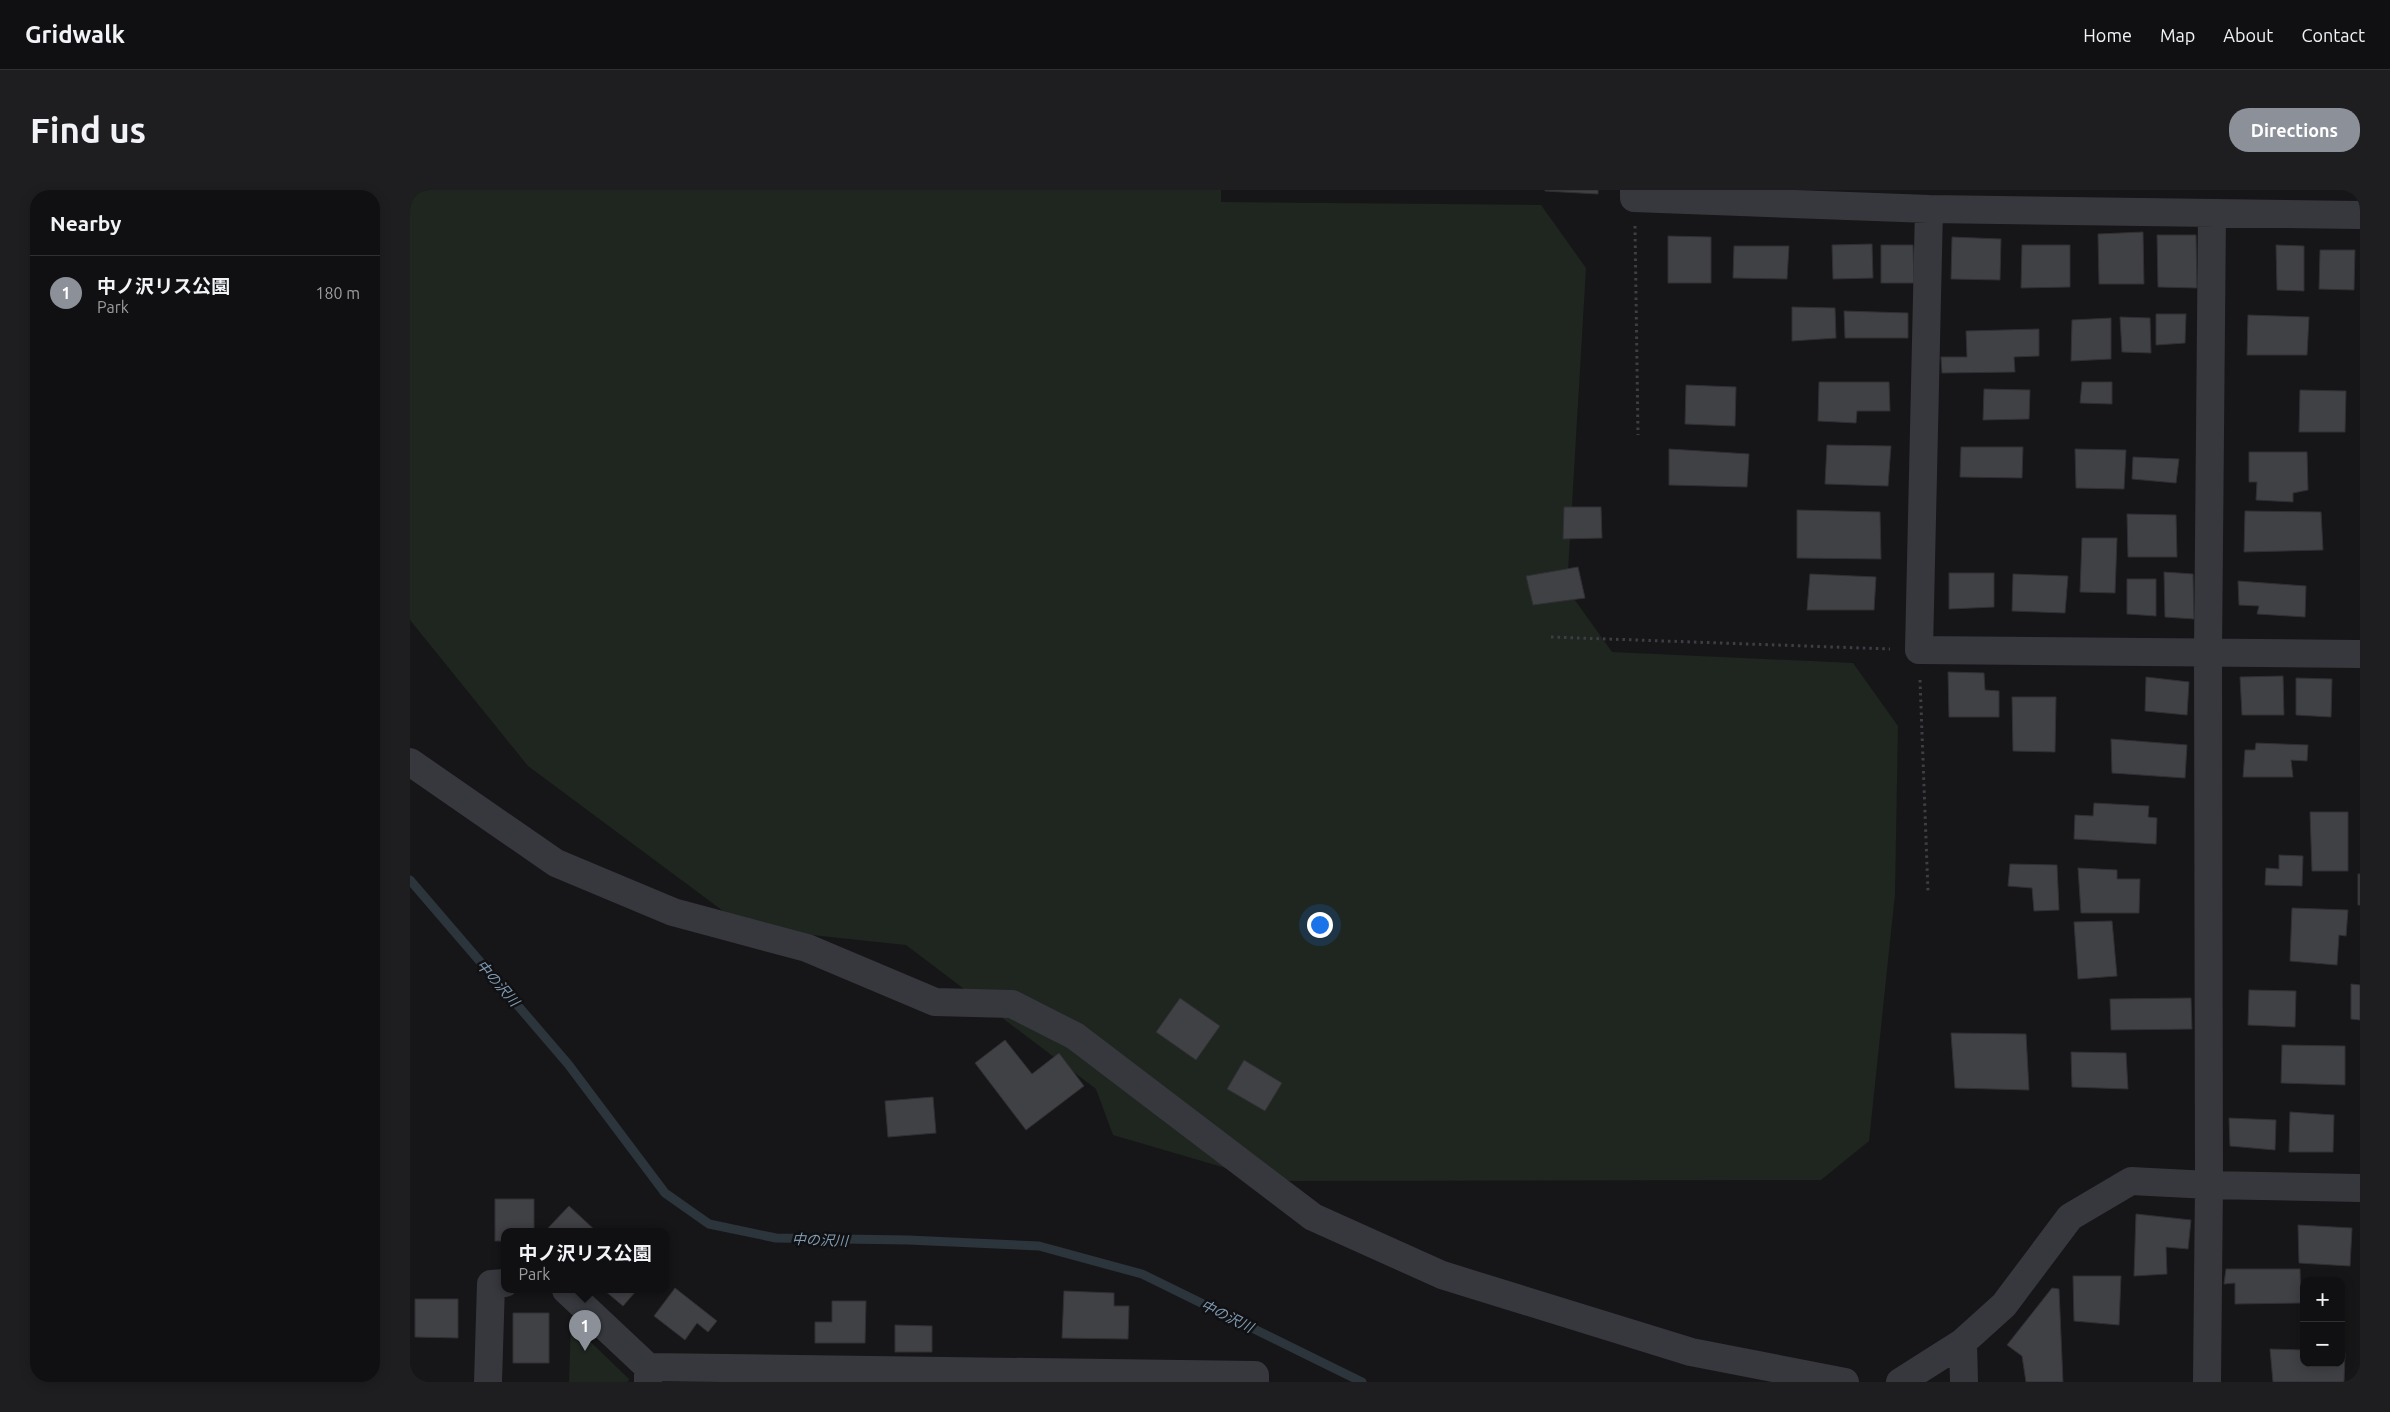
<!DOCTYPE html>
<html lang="en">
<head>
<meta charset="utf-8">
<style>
	:root { --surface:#101012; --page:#1e1e20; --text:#f1f3f6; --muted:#9c9d9f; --line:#303032; --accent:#8c9099 }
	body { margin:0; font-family:Ubuntu,"Noto Sans JP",sans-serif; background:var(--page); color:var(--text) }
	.controls { position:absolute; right:15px; bottom:15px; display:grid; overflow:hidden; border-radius:10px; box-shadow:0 2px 12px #0003 }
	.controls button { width:45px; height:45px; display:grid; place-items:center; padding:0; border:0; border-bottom:1px solid var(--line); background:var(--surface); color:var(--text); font:25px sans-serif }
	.you { position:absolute; left:909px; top:734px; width:18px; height:18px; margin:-12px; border:4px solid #fff; border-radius:50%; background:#1a73e8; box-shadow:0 0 0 8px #1a73e833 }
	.badge { display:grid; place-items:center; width:32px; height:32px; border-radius:50%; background:var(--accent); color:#fff; font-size:16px; font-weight:700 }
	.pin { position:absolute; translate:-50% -41px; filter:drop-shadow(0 1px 2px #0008) }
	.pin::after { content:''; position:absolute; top:26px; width:18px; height:15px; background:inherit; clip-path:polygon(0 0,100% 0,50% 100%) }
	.popup { position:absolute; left:91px; top:1038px; width:168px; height:65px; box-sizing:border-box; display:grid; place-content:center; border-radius:10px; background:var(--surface); filter:drop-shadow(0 1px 4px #0005); font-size:16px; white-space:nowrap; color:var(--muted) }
	.popup b { font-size:19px; color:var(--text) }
	.popup::after { content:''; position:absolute; left:50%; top:100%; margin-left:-10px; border:10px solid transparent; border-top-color:var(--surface) }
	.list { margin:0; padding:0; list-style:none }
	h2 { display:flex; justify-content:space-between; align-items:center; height:65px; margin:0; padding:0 20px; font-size:21px }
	h2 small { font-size:16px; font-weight:400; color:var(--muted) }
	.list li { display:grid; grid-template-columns:32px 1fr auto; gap:15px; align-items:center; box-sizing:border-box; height:75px; padding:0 20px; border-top:1px solid var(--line) }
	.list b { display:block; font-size:19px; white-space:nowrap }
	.list p { margin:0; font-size:16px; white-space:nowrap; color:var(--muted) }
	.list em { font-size:16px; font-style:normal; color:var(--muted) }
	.map { position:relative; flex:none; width:1950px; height:1192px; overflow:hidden; border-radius:20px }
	header { display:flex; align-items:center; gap:30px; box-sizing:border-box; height:70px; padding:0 25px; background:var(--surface); border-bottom:1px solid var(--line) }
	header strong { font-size:24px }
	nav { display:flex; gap:28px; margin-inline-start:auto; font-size:18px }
	.intro { display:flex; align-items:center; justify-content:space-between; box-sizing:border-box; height:120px; padding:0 30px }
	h1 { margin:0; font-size:35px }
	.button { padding:12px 22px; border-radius:20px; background:var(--accent); color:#fff; font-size:18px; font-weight:700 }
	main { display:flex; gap:30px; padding:0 30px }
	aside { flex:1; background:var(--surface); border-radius:20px; box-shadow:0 2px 12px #0003 }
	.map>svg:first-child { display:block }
	.green { fill:#1e261f }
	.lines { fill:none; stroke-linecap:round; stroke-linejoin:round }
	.stream { stroke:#2c353c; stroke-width:9 }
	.building { fill:#404145; stroke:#303034 }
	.path { stroke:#3d3f44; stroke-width:3; stroke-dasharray:2.5 4; stroke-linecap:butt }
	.minor { stroke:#37383d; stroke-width:28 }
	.labels { text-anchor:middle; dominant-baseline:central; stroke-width:5; stroke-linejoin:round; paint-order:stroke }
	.water-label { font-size:14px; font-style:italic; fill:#7f9bb3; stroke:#111113 }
</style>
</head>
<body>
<header>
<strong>Gridwalk</strong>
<nav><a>Home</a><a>Map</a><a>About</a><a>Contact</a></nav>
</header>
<div class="intro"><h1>Find us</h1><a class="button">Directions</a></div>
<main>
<aside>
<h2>Nearby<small></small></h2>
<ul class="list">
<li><span class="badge">1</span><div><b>中ノ沢リス公園</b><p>Park</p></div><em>180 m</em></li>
</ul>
</aside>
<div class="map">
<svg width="1950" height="1192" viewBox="0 0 1950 1192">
	<rect width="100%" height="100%" fill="#161618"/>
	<path class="green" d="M 0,0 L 811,0 L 811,12 L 1131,15 L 1176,78 L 1157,399 L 1202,462 L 1443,473 L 1488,536 L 1485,704 L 1459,951 L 1411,990 L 860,991 L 703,945 L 686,899 L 496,755 L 336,738 L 118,576 L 0,430 Z
		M 161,1133 L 219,1189 L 218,1192 L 159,1192 Z"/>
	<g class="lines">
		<path class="stream" d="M 0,690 L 158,874 L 255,1003 L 299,1034 L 366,1048 L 498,1050 L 629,1056 L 732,1084 L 952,1192"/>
	</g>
	<path class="building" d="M 1135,0 L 1188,0 L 1188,4 L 1135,1 Z
		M 1733,42 L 1734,94 L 1689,94 L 1688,44 Z
		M 1747,45 L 1786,45 L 1787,98 L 1748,97 Z
		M 1258,46 L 1301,47 L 1301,93 L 1258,93 Z
		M 1542,47 L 1591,49 L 1590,90 L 1541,89 Z
		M 1462,54 L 1463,88 L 1423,89 L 1422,55 Z
		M 1471,55 L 1503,55 L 1504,93 L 1471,93 Z
		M 1612,55 L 1660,55 L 1660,97 L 1611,98 Z
		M 1866,55 L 1894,56 L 1894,101 L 1867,100 Z
		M 1324,56 L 1379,56 L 1377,89 L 1323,88 Z
		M 1910,60 L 1945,60 L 1944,100 L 1909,99 Z
		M 1382,117 L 1425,118 L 1426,148 L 1382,151 Z
		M 1434,121 L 1498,123 L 1498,148 L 1435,148 Z
		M 1746,124 L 1776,124 L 1775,153 L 1746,155 Z
		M 1838,125 L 1899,127 L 1897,165 L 1837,165 Z
		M 1710,127 L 1740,128 L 1741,163 L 1712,162 Z
		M 1701,128 L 1701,169 L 1661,171 L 1662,130 Z
		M 1629,139 L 1629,166 L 1604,167 L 1605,182 L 1532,183 L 1531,167 L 1557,167 L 1556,141 Z
		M 1409,192 L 1479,192 L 1480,221 L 1447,221 L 1446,233 L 1408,231 Z
		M 1672,192 L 1702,192 L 1702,214 L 1670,213 Z
		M 1276,195 L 1326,197 L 1325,236 L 1275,234 Z
		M 1574,199 L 1620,200 L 1619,229 L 1573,230 Z
		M 1890,200 L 1936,201 L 1935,242 L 1889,242 Z
		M 1417,255 L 1481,256 L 1478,296 L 1415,294 Z
		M 1551,257 L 1613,257 L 1612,288 L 1550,287 Z
		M 1259,259 L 1339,264 L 1337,297 L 1259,295 Z
		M 1665,259 L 1716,260 L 1714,299 L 1666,298 Z
		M 1839,262 L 1897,262 L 1898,300 L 1883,303 L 1883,312 L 1846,310 L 1847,292 L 1839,292 Z
		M 1723,267 L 1769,269 L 1766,293 L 1722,289 Z
		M 1154,317 L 1191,317 L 1192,348 L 1153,349 Z
		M 1387,320 L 1470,322 L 1471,369 L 1387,368 Z
		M 1835,321 L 1911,322 L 1913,360 L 1834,362 Z
		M 1717,324 L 1766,325 L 1767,367 L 1718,367 Z
		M 1672,348 L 1707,348 L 1705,403 L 1670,402 Z
		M 1168,377 L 1175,408 L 1123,415 L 1116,386 Z
		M 1754,382 L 1783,384 L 1784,429 L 1755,427 Z
		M 1539,383 L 1584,383 L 1584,417 L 1539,419 Z
		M 1400,384 L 1466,387 L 1464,420 L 1397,420 Z
		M 1603,384 L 1658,386 L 1655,423 L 1602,421 Z
		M 1717,389 L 1746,389 L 1746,426 L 1717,424 Z
		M 1828,391 L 1896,396 L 1895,427 L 1847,424 L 1849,416 L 1829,415 Z
		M 1538,482 L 1574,483 L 1575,500 L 1589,501 L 1589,527 L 1539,527 Z
		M 1873,486 L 1874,525 L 1832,525 L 1830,487 Z
		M 1736,487 L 1779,492 L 1777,525 L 1735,521 Z
		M 1886,488 L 1922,489 L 1921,527 L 1886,525 Z
		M 1602,507 L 1646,507 L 1645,562 L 1603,561 Z
		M 1701,549 L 1777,555 L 1775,588 L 1702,583 Z
		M 1846,553 L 1898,555 L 1897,571 L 1881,570 L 1883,587 L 1833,587 L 1835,560 L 1845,560 Z
		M 1684,613 L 1739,616 L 1738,627 L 1747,628 L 1746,654 L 1664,649 L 1665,625 L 1683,626 Z
		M 1900,622 L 1938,622 L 1938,681 L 1902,681 Z
		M 1869,665 L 1893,666 L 1892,696 L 1855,695 L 1856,678 L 1869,679 Z
		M 1600,674 L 1647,675 L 1649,720 L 1624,721 L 1622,698 L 1598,696 Z
		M 1668,678 L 1707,680 L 1707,689 L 1730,689 L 1729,723 L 1671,723 Z
		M 1948,684 L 1950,684 L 1950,715 L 1948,715 Z
		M 1882,718 L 1938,720 L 1936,746 L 1929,745 L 1927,775 L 1880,771 Z
		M 1702,731 L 1707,786 L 1668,789 L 1664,732 Z
		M 1941,794 L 1950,795 L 1950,830 L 1941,829 Z
		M 1839,800 L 1886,801 L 1885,837 L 1838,835 Z
		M 770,808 L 810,836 L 786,870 L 746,842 Z
		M 1781,808 L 1782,839 L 1701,840 L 1700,809 Z
		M 1541,843 L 1616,844 L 1619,900 L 1545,898 Z
		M 595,850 L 622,884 L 649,863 L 674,896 L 616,940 L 565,873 Z
		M 1872,855 L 1935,856 L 1935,895 L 1871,893 Z
		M 1661,862 L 1716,863 L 1718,899 L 1662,897 Z
		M 834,870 L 872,893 L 855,921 L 817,899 Z
		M 523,907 L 526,943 L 478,947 L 475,911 Z
		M 1880,922 L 1924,925 L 1923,962 L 1879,962 Z
		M 1819,928 L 1866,930 L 1865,960 L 1820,956 Z
		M 85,1009 L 124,1009 L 124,1042 L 95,1042 L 95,1051 L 85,1051 Z
		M 159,1016 L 187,1042 L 142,1042 L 138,1038 Z
		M 1726,1024 L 1781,1030 L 1778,1059 L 1756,1057 L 1757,1084 L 1724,1086 Z
		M 1888,1035 L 1942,1038 L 1940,1076 L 1889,1073 Z
		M 1816,1079 L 1890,1079 L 1891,1113 L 1825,1114 L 1825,1093 L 1814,1094 Z
		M 1663,1086 L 1711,1086 L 1709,1135 L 1664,1131 Z
		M 265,1098 L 307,1131 L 298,1142 L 287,1133 L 275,1150 L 244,1126 Z
		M 1642,1098 L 1649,1099 L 1653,1192 L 1616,1192 L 1612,1166 L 1597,1155 Z
		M 194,1100 L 227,1100 L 213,1116 Z
		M 654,1101 L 704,1103 L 704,1116 L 719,1116 L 718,1149 L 652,1148 Z
		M 5,1109 L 48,1109 L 48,1148 L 5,1147 Z
		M 422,1111 L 456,1111 L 455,1153 L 405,1153 L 405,1132 L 422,1132 Z
		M 103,1123 L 139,1123 L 139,1173 L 103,1173 Z
		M 485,1135 L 522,1136 L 522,1162 L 485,1162 Z
		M 1860,1159 L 1894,1160 L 1894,1173 L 1931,1173 L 1931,1163 L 1935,1163 L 1934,1192 L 1863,1192 Z"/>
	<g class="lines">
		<path class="path" d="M 1225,36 L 1228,245
			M 1141,447 L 1480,459
			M 1510,490 L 1518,702"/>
		<path class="minor" d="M 1224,0 L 1224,8 L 1519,19 L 1950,25
			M 1519,19 L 1509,460 L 1950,464
			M 0,572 L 146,673 L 263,722 L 397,758 L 525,812 L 602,814 L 665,846 L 903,1027 L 1032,1085 L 1281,1162 L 1435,1192
			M 156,1100 L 238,1177 L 238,1192
			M 1553,1152 L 1554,1192
			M 238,1177 L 845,1185 L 845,1192
			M 78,1192 L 81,1094 L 95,1093
			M 1490,1192 L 1553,1152 L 1594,1115 L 1660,1027 L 1721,991 L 1799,995 L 1950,998
			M 1797,1192 L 1799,995 L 1798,463 L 1802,23"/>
	</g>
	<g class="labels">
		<g class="water-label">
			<text transform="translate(88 793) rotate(49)">中の沢川</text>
			<text transform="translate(410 1050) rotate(2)">中の沢川</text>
			<text transform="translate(817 1126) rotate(26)">中の沢川</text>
		</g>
	</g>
</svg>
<div class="controls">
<button>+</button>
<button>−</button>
</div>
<div class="you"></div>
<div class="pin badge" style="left:175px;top:1161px">1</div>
<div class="popup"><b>中ノ沢リス公園</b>Park</div>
</div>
</main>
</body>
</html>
